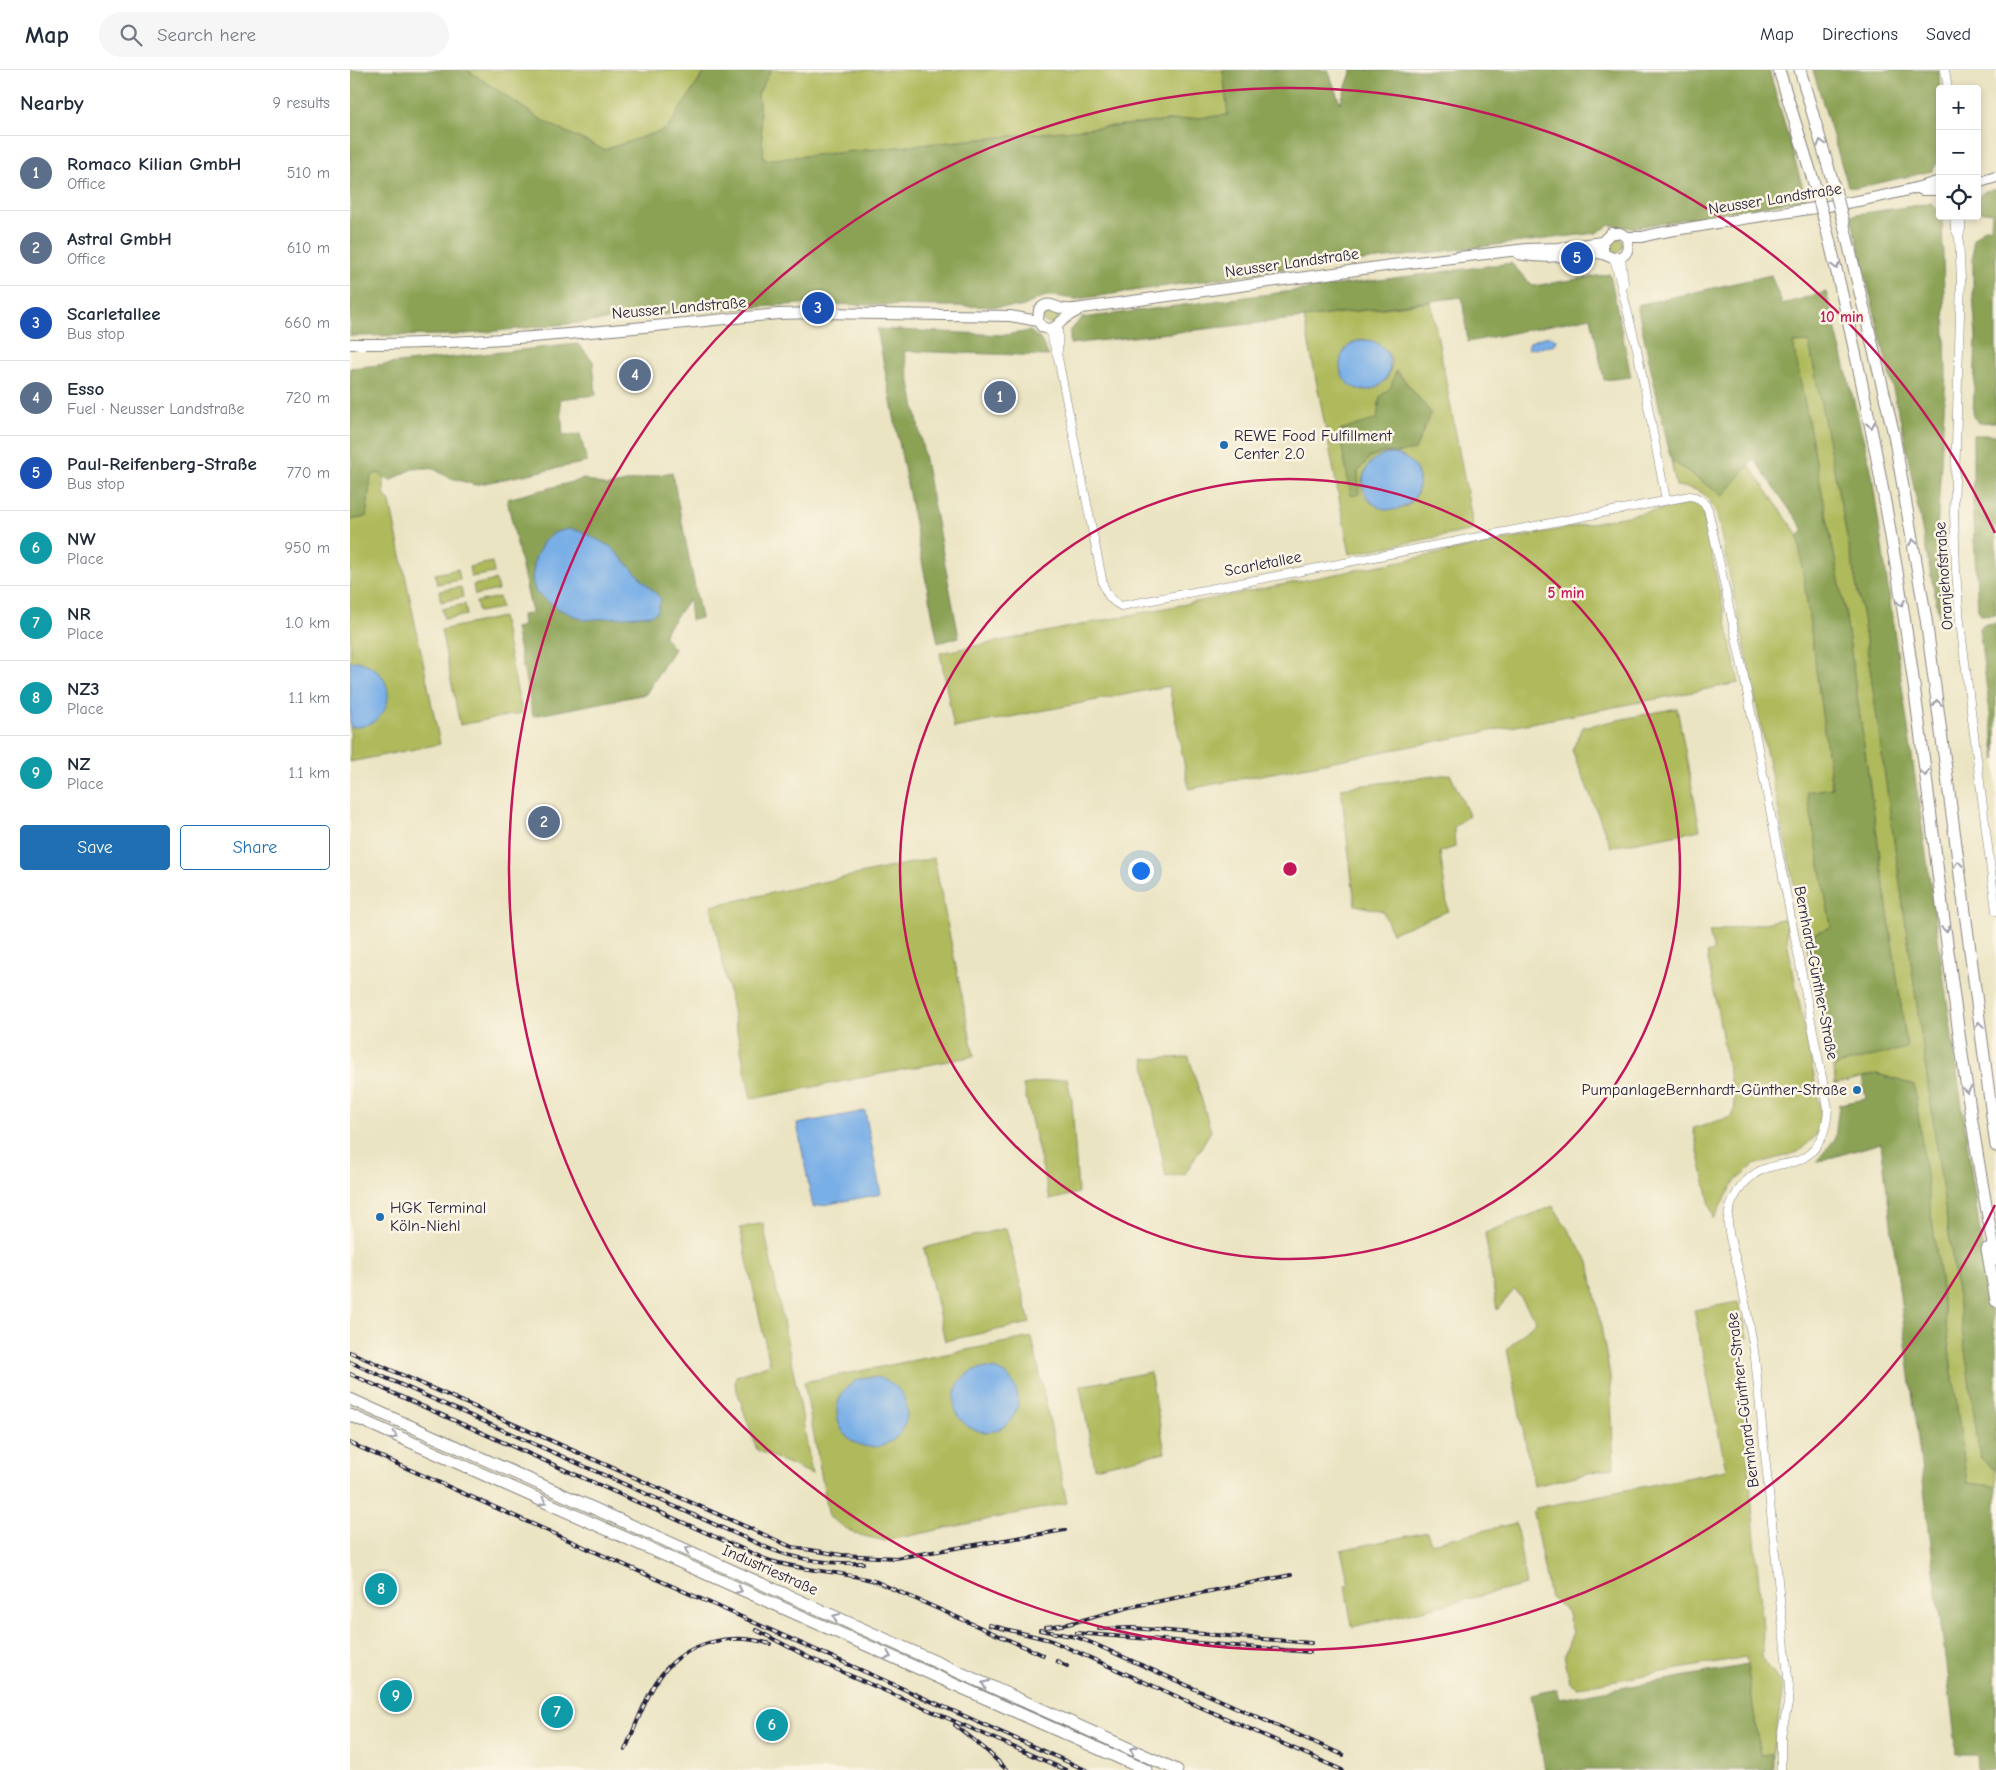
<!DOCTYPE html>
<html lang="en">
<head>
<meta charset="utf-8">
<style>
	:root { --surface:#fff; --page:#f6f6f7; --text:#1f2937; --muted:#747a83; --line:#e0e1e3; --accent:#1f6fb2 }
	body { margin:0; font-family:"Comic Neue",sans-serif; background:var(--page); color:var(--text) }
	.controls { position:absolute; right:15px; top:15px; display:grid; overflow:hidden; border-radius:5px; box-shadow:0 2px 8px #0003 }
	.controls button { width:45px; height:45px; display:grid; place-items:center; padding:0; border:0; border-bottom:1px solid var(--line); background:var(--surface); color:var(--text); font:25px sans-serif }
	.you { position:absolute; left:790px; top:800px; width:18px; height:18px; margin:-12px; border:4px solid #fff; border-radius:50%; background:#1a73e8; box-shadow:0 0 0 8px #1a73e833 }
	.badge { display:grid; place-items:center; width:32px; height:32px; border-radius:50%; background:var(--accent); color:#fff; font-size:16px; font-weight:700 }
	.pin { position:absolute; translate:-50% -50%; border:2px solid #fff; box-shadow:0 1px 5px #0006 }
	.list { margin:0; padding:0; list-style:none }
	h2 { display:flex; justify-content:space-between; align-items:center; height:65px; margin:0; padding:0 20px; font-size:21px }
	h2 small { font-size:16px; font-weight:400; color:var(--muted) }
	.list li { display:grid; grid-template-columns:32px 1fr auto; gap:15px; align-items:center; box-sizing:border-box; height:75px; padding:0 20px; border-top:1px solid var(--line) }
	.list b { display:block; font-size:19px; white-space:nowrap }
	.list p { margin:0; font-size:16px; white-space:nowrap; color:var(--muted) }
	.list em { font-size:16px; font-style:normal; color:var(--muted) }
	.actions { display:flex; gap:10px; padding:15px 20px }
	.actions a { flex:1; padding:11px 0; border:1px solid var(--accent); border-radius:5px; text-align:center; font-size:18px; color:var(--accent) }
	.actions .main { background:var(--accent); color:#fff }
	.icon { flex:none; width:28px; height:28px; fill:none; stroke:currentColor; stroke-width:2; stroke-linecap:round; stroke-linejoin:round }
	.map { position:relative; flex:none; width:1646px; height:1700px; overflow:hidden }
	header { display:flex; align-items:center; gap:30px; box-sizing:border-box; height:70px; padding:0 25px; background:var(--surface); border-bottom:1px solid var(--line) }
	header strong { font-size:24px }
	nav { display:flex; gap:28px; margin-inline-start:auto; font-size:18px }
	.search { width:350px; height:45px; background:var(--page); display:flex; align-items:center; gap:12px; box-sizing:border-box; padding:0 18px; border-radius:28px; color:var(--muted); font-size:19px }
	main { display:flex }
	aside { flex:1; background:var(--surface) }
	.map>svg:first-child { display:block }
	.green { fill:#afba5c; stroke:#686e4c; fill-rule:evenodd }
	.forest { fill:#8ba254; stroke:#566248; fill-rule:evenodd }
	.water { fill:#79afe7; stroke:#4e6891 }
	.lines { fill:none; stroke-linecap:round; stroke-linejoin:round }
	.minor-casing { stroke:#86837f; stroke-width:9 }
	.major-casing { stroke:#86837f; stroke-width:12 }
	.highway-casing { stroke:#86837f; stroke-width:13 }
	.minor { stroke:#fff; stroke-width:8 }
	.major { stroke:#fff; stroke-width:10 }
	.highway { stroke:#fff; stroke-width:11 }
	.rail-casing { stroke:#22223b; stroke-width:4 }
	.rail { stroke:#fcf5e5; stroke-width:2; stroke-dasharray:5.5; stroke-linecap:butt }
	.highway-bridge-casing { stroke:#86837f; stroke-width:13; stroke-linecap:butt }
	.highway-bridge { stroke:#fff; stroke-width:11 }
	.oneway { stroke:#9c9ca7 }
	.ring { fill:none; stroke:#c2185b; stroke-width:2.5 }
	.poi-dot { fill:#1f6fb2; stroke:#fcf5e5; stroke-width:2 }
	.labels { text-anchor:middle; dominant-baseline:central; stroke-width:5; stroke-linejoin:round; paint-order:stroke }
	.street-label { font-size:16px; fill:#22223b; stroke:#fcf5e5 }
	.poi-label { font-size:16px; fill:#22223b; stroke:#fcf5e5; text-anchor:start }
	.centre { fill:#c2185b; stroke:#fcf5e5; stroke-width:2.5 }
	.ring-label { font-size:15px; text-anchor:middle; font-weight:bold; fill:#c2185b; stroke:#fcf5e5; stroke-width:5; stroke-linejoin:round; paint-order:stroke }
</style>
</head>
<body>
<header>
<strong>Map</strong>
<div class="search"><svg class="icon" aria-label="search" viewBox="0 0 24 24"><circle cx="10" cy="10" r="6"/><path d="M15 15l6 6"/></svg>Search here</div>
<nav><a>Map</a><a>Directions</a><a>Saved</a></nav>
</header>
<main>
<aside>
<h2>Nearby<small>9 results</small></h2>
<ul class="list">
<li><span class="badge" style="background:#5c6f8a">1</span><div><b>Romaco Kilian GmbH</b><p>Office</p></div><em>510 m</em></li>
<li><span class="badge" style="background:#5c6f8a">2</span><div><b>Astral GmbH</b><p>Office</p></div><em>610 m</em></li>
<li><span class="badge" style="background:#1a4fb4">3</span><div><b>Scarletallee</b><p>Bus stop</p></div><em>660 m</em></li>
<li><span class="badge" style="background:#5c6f8a">4</span><div><b>Esso</b><p>Fuel · Neusser Landstraße</p></div><em>720 m</em></li>
<li><span class="badge" style="background:#1a4fb4">5</span><div><b>Paul-Reifenberg-Straße</b><p>Bus stop</p></div><em>770 m</em></li>
<li><span class="badge" style="background:#0f9aa8">6</span><div><b>NW</b><p>Place</p></div><em>950 m</em></li>
<li><span class="badge" style="background:#0f9aa8">7</span><div><b>NR</b><p>Place</p></div><em>1.0 km</em></li>
<li><span class="badge" style="background:#0f9aa8">8</span><div><b>NZ3</b><p>Place</p></div><em>1.1 km</em></li>
<li><span class="badge" style="background:#0f9aa8">9</span><div><b>NZ</b><p>Place</p></div><em>1.1 km</em></li>
</ul>
<div class="actions"><a class="main">Save</a><a>Share</a></div>
</aside>
<div class="map">
<svg width="1646" height="1700" viewBox="0 0 1646 1700">
	<rect width="100%" height="100%" fill="#fcf5e5"/>
	<filter id="ink" filterUnits="userSpaceOnUse"><feTurbulence type="fractalNoise" baseFrequency=".02" numOctaves="2"/><feDisplacementMap in="SourceGraphic" scale="10" xChannelSelector="R" yChannelSelector="G"/><feConvolveMatrix kernelMatrix="1 2 1 2 8 2 1 2 1" color-interpolation-filters="sRGB"/></filter>
	<filter id="wash" filterUnits="userSpaceOnUse"><feTurbulence type="fractalNoise" baseFrequency=".0096" numOctaves="4" result="noise"/><feDisplacementMap in="SourceGraphic" scale="20" xChannelSelector="R" yChannelSelector="G"/><feGaussianBlur stdDeviation="1.12" result="paint"/><feColorMatrix in="noise" values="0 0 0 0 0 0 0 0 0 0 0 0 0 0 0 0 0 1.4 0 .05"/><feComposite in="paint" operator="in"/></filter>
	<g filter="url(#wash)">
		<rect width="100%" height="100%" fill="#ebe4c3"/>
		<path class="green" d="M 117,0 L 356,0 L 317,59 L 254,80 L 193,51 Z
			M 421,0 L 873,0 L 878,45 L 414,90 L 408,24 Z
			M1257 175a8 8 0 1 1 16 0a8 8 0 1 1-16 0Z
			M 1081,232 L 1124,460 L 1000,484 L 954,248 ZM 1013,269 C 1034,278 1050,283 1036,310 L 998,314 L 990,300 C 995,283 994,274 1013,269 ZM 1047,301 L 1081,343 L 1065,380 C 1052,382 1032,380 1021,386 C 1016,389 1012,397 1008,402 L 1027,349 L 1030,327 L 1041,317 ZM 1034,384 C 1056,383 1076,399 1067,423 C 1060,440 1048,440 1033,436 C 1029,436 1024,435 1022,433 C 1001,419 1016,392 1034,384 Z
			M692 246a8 8 0 1 1 16 0a8 8 0 1 1-16 0Z
			M 1459,272 L 1513,548 L 1630,1387 L 1646,1401 L 1646,1416 L 1617,1413 L 1564,1015 L 1527,1004 L 1485,1014 L 1484,996 L 1557,977 L 1495,541 L 1443,273 Z
			M 1321,390 L 1373,426 L 1399,395 L 1448,465 L 1482,718 L 1457,722 L 1481,857 L 1455,867 L 1367,445 C 1356,421 1352,420 1326,416 Z
			M 28,403 L 34,406 L 34,424 L 40,432 L 90,674 L 0,692 L 0,450 L 16,447 L 21,406 Z
			M 1342,433 L 1352,439 L 1389,613 L 839,719 L 819,616 L 604,658 L 590,583 Z
			M 142,492 L 144,503 L 121,507 L 119,497 Z
			M 108,499 L 110,510 L 87,514 L 85,504 Z
			M 146,510 L 148,520 L 125,525 L 123,515 Z
			M 111,517 L 113,527 L 91,532 L 89,521 Z
			M 149,527 L 151,538 L 129,542 L 126,532 Z
			M 115,534 L 117,545 L 94,549 L 92,539 Z
			M 152,547 L 172,643 L 110,655 L 91,560 Z
			M 1327,638 L 1350,760 L 1261,777 L 1222,680 L 1233,657 Z
			M 1100,704 L 1119,745 L 1104,757 L 1105,777 L 1090,782 L 1098,841 L 1042,863 L 1033,841 L 1005,835 L 991,718 Z
			M 584,788 L 624,986 L 401,1029 L 361,836 Z
			M 1436,848 L 1438,876 L 1472,1047 L 1466,1066 L 1448,1082 L 1404,1095 L 1386,1110 L 1363,1149 L 1343,1058 L 1381,1047 L 1385,1037 L 1357,883 L 1364,881 L 1359,862 L 1410,854 Z
			M 839,987 L 861,1061 L 835,1104 L 816,1107 L 794,989 Z
			M 717,1008 L 722,1031 L 728,1123 L 700,1130 L 673,1015 Z
			M 1203,1136 L 1239,1192 L 1260,1305 L 1264,1397 L 1184,1416 L 1157,1279 L 1186,1251 L 1165,1219 L 1147,1240 L 1135,1163 Z
			M 413,1153 L 450,1334 L 462,1404 L 407,1380 L 385,1315 L 386,1306 L 420,1294 L 390,1158 Z
			M 656,1158 L 680,1253 L 595,1271 L 574,1178 Z
			M 1388,1232 L 1397,1268 L 1389,1290 L 1413,1558 L 1412,1587 L 1433,1617 L 1423,1684 L 1410,1686 L 1396,1587 L 1228,1617 L 1220,1613 L 1214,1585 L 1223,1562 L 1217,1541 L 1200,1528 L 1183,1443 L 1186,1438 L 1376,1400 L 1344,1240 Z
			M 682,1267 L 717,1433 L 535,1471 L 505,1464 L 479,1447 L 454,1312 Z
			M 800,1302 L 815,1382 L 745,1398 L 730,1316 Z
			M 1166,1453 L 1176,1515 L 1002,1557 L 995,1515 L 999,1514 L 991,1480 L 1077,1462 L 1081,1473 Z"/>
		<path class="forest" d="M 0,0 L 117,0 L 193,51 L 254,80 L 317,59 L 356,0 L 421,0 L 408,24 L 414,90 L 878,45 L 873,0 L 978,0 L 990,33 L 1002,0 L 1419,0 L 1456,129 L 1281,158 L 1260,155 L 1246,163 L 995,193 L 989,191 L 728,229 C 718,230 710,225 700,226 C 689,226 680,235 670,237 L 450,234 L 340,242 L 106,265 L 0,266 Z
			M 1463,0 L 1589,0 L 1590,19 L 1590,89 L 1582,101 L 1506,118 L 1498,116 Z
			M 1646,119 L 1646,352 L 1629,353 L 1623,347 L 1626,268 L 1623,224 L 1623,169 L 1634,158 L 1641,158 L 1642,143 L 1627,141 L 1627,128 L 1635,121 Z
			M 1582,133 L 1590,143 L 1590,146 L 1592,146 L 1596,304 L 1587,462 L 1591,557 L 1553,361 L 1501,145 Z
			M 1161,193 L 1183,216 L 1260,204 L 1281,307 L 1254,310 L 1241,247 L 1118,272 L 1112,227 L 954,248 L 720,274 L 720,261 L 732,248 Z
			M 1421,205 L 1432,234 L 1476,222 L 1521,399 L 1646,1274 L 1646,1401 L 1630,1387 L 1513,548 L 1459,272 L 1443,273 L 1495,541 L 1557,978 L 1484,996 L 1455,867 L 1481,857 L 1457,722 L 1482,718 L 1448,466 L 1454,460 L 1404,389 L 1373,426 L 1321,390 L 1287,235 Z
			M 527,259 L 655,265 L 680,261 L 690,269 L 699,286 L 554,281 L 609,567 L 588,573 Z
			M 228,274 L 243,291 L 246,325 L 210,329 L 213,366 L 230,364 L 237,392 L 125,415 L 98,407 L 82,398 L 64,398 L 40,411 L 28,403 L 21,406 L 16,447 L 0,450 L 0,405 L 2,393 L 0,385 L 0,298 Z
			M 1046,301 L 1081,343 L 1065,380 L 1047,383 L 1034,382 L 1020,387 L 1008,402 L 1009,424 L 1001,426 L 989,361 L 1027,349 L 1030,327 L 1041,317 Z
			M 1623,365 L 1646,365 L 1646,544 L 1631,545 L 1628,539 L 1623,451 Z
			M 322,402 L 351,548 L 341,550 L 339,529 L 313,565 L 324,579 L 296,624 L 183,646 L 165,558 L 173,556 L 172,545 L 182,543 L 157,429 L 234,409 L 257,416 ZM 185,489 L 282,499 L 311,529 L 186,523 L 182,510 Z
			M 1646,553 L 1646,690 L 1629,558 L 1634,554 Z
			M 1527,1004 L 1564,1015 L 1617,1413 L 1646,1416 L 1645,1700 L 1627,1700 L 1626,1684 L 1607,1684 L 1531,1073 L 1466,1092 L 1485,1069 L 1489,1034 L 1516,1029 L 1512,1007 Z
			M 1397,1595 L 1410,1685 L 1423,1684 L 1423,1700 L 1195,1700 L 1181,1625 L 1207,1619 L 1210,1629 Z"/>
		<path class="water" d="M 1198,266 L 1206,269 L 1206,273 L 1201,276 L 1178,279 L 1178,275 L 1182,271 Z
			M990 295a25 25 0 1 1 50 0a25 25 0 1 1-50 0Z
			M1013 412a28 28 0 1 1 56 0a28 28 0 1 1-56 0Z
			M 220,459 L 233,462 L 261,477 L 311,529 L 307,542 L 301,545 L 234,550 L 209,539 L 186,523 L 182,510 L 185,489 L 194,471 L 206,462 Z
			M 6,591 C 53,600 46,660 0,657 L 0,592 Z
			M 515,1041 L 531,1124 L 463,1137 L 447,1054 Z
			M604 1330a32 32 0 1 1 64 0a32 32 0 1 1-64 0Z
			M487 1342a35 35 0 1 1 70 0a35 35 0 1 1-70 0Z"/>
	</g>
	<g filter="url(#ink)">
		<g class="lines">
			<g class="minor-casing">
				<path id="minor" d="M 1595,0 L 1598,19
					M 1604,146 L 1605,159 L 1609,167
					M 1611,146 L 1611,159 L 1609,167 L 1611,210 L 1604,443 L 1606,501 L 1610,552 L 1646,841
					M 1271,187 L 1274,213
					M 1264,188 L 1287,279 L 1316,430
					M 708,257 L 708,281
					M 699,259 L 708,288 L 753,514 C 757,525 760,530 771,536 L 1340,426 C 1349,427 1354,431 1358,439 L 1393,601 L 1478,1038 C 1477,1060 1469,1083 1447,1091 C 1437,1094 1424,1095 1414,1099 C 1397,1106 1383,1124 1379,1142 C 1375,1159 1384,1181 1388,1198 C 1394,1228 1401,1258 1405,1288 L 1439,1617 L 1438,1634 L 1431,1666 L 1431,1700"/>
			</g>
			<g class="major-casing">
				<path id="major" d="M 1627,113 L 1646,107
					M 1572,120 L 1590,120
					M 1169,184 C 1200,190 1218,184 1248,183 C 1256,183 1261,191 1270,187 C 1279,184 1279,175 1276,167
					M 1254,184 L 1252,172 L 1261,163 L 1270,163 L 1276,167 L 1292,167 C 1313,161 1335,159 1356,155 C 1434,141 1514,135 1590,111
					M 732,238 C 726,242 718,245 713,250 C 706,256 703,262 692,257 L 688,251 L 689,240 C 697,231 701,235 710,238 C 716,240 726,239 732,238 L 1042,195 L 1177,179 L 1209,178 L 1252,172
					M 0,274 C 143,275 286,257 428,244 L 468,243 L 660,246 L 688,251"/>
			</g>
			<g class="highway-casing">
				<path id="highway" d="M 1429,0 L 1467,123
					M 1450,0 L 1485,120
					M 1492,147 L 1544,365 L 1576,549 L 1646,1076
					M 1474,149 C 1510,293 1539,439 1560,586 C 1588,787 1607,990 1646,1189
					M 1637,1179 L 1646,1231
					M 0,1329 L 827,1700
					M 0,1345 L 796,1700"/>
			</g>
			<use href="#minor" class="minor"/>
			<use href="#major" class="major"/>
			<use href="#highway" class="highway"/>
			<g class="rail-casing">
				<path id="rail" d="M 0,1282 L 442,1477 L 492,1485 L 546,1488 L 715,1460
					M 0,1292 L 420,1479 C 451,1491 481,1494 513,1493
					M 0,1304 L 415,1489 C 452,1502 490,1500 527,1512 L 693,1585
					M 0,1373 L 736,1700
					M 639,1555 L 700,1570 L 992,1700
					M 696,1557 L 718,1554 L 780,1537 L 941,1505
					M 749,1559 L 783,1558 L 961,1573
					M 406,1560 L 458,1587 L 716,1700
					M 690,1560 L 726,1567 L 742,1573 L 993,1685
					M 726,1563 L 960,1582
					M 707,1591 L 717,1596
					M 605,1655 L 635,1679 L 657,1700
					M 275,1680 C 286,1656 296,1624 312,1604 C 338,1571 381,1562 420,1574"/>
			</g>
			<use href="#rail" class="rail"/>
			<g class="highway-bridge-casing">
				<path id="highway-bridge" d="M 1485,120 L 1492,147
					M 1467,123 L 1474,149"/>
			</g>
			<use href="#highway-bridge" class="highway-bridge"/>
		</g>
		<defs><path id="oneway-chevron" d="M-2-3.5L2.5 0L-2 3.5" fill="none" stroke-width="1.6" stroke-linecap="round" stroke-linejoin="round" transform="scale(1.25)"/></defs>
		<g class="oneway">
			<use href="#oneway-chevron" transform="translate(1471 73) rotate(-106)"/>
			<use href="#oneway-chevron" transform="translate(1486 196) rotate(77)"/>
			<use href="#oneway-chevron" transform="translate(1521 355) rotate(79)"/>
			<use href="#oneway-chevron" transform="translate(1563 472) rotate(-100)"/>
			<use href="#oneway-chevron" transform="translate(1551 533) rotate(80)"/>
			<use href="#oneway-chevron" transform="translate(1587 633) rotate(-97)"/>
			<use href="#oneway-chevron" transform="translate(1575 703) rotate(82)"/>
			<use href="#oneway-chevron" transform="translate(1608 794) rotate(-97)"/>
			<use href="#oneway-chevron" transform="translate(1596 859) rotate(83)"/>
			<use href="#oneway-chevron" transform="translate(1629 955) rotate(-98)"/>
			<use href="#oneway-chevron" transform="translate(1617 1020) rotate(82)"/>
			<use href="#oneway-chevron" transform="translate(44 1366) rotate(25)"/>
			<use href="#oneway-chevron" transform="translate(193 1432) rotate(24)"/>
			<use href="#oneway-chevron" transform="translate(338 1480) rotate(-156)"/>
			<use href="#oneway-chevron" transform="translate(389 1520) rotate(24)"/>
			<use href="#oneway-chevron" transform="translate(486 1547) rotate(-156)"/>
			<use href="#oneway-chevron" transform="translate(538 1586) rotate(24)"/>
			<use href="#oneway-chevron" transform="translate(635 1614) rotate(-156)"/>
			<use href="#oneway-chevron" transform="translate(783 1680) rotate(-156)"/>
		</g>
	</g>
	<g class="ring">
		<circle cx="940" cy="799" r="390"/>
		<path d="M1645 1135A781 781 0 1 1 1645 463"/>
	</g>
	<g class="poi-dot">
		<circle cx="874" cy="375" r="5"/>
		<circle cx="1507" cy="1020" r="5"/>
		<circle cx="30" cy="1147" r="5"/>
	</g>
	<g class="labels">
		<g class="street-label">
			<text transform="translate(1425 129) rotate(-9)">Neusser Landstraße</text>
			<text transform="translate(942 193) rotate(-8)">Neusser Landstraße</text>
			<text transform="translate(329 238) rotate(-5)">Neusser Landstraße</text>
			<text transform="translate(913 494) rotate(-11)">Scarletallee</text>
			<text transform="translate(1594 506) rotate(-94)">Oranjehofstraße</text>
			<text transform="translate(1466 903) rotate(79)">Bernhard-Günther-Straße</text>
			<text transform="translate(1393 1330) rotate(-97)">Bernhard-Günther-Straße</text>
			<text transform="translate(420 1500) rotate(24)">Industriestraße</text>
		</g>
		<g class="poi-label">
			<text x="884" y="366">REWE Food Fulfillment<tspan x="884" dy="18">Center 2.0</tspan></text>
			<text x="1497" y="1020" text-anchor="end">PumpanlageBernhardt-Günther-Straße</text>
			<text x="40" y="1138">HGK Terminal<tspan x="40" dy="18">Köln-Niehl</tspan></text>
		</g>
	</g>
	<circle cx="940" cy="799" r="8" class="centre"/>
	<g class="ring-label">
		<text x="1492" y="252">10 min</text>
		<text x="1216" y="528">5 min</text>
	</g>
</svg>
<div class="controls">
<button>+</button>
<button>−</button>
<button><svg class="icon" aria-label="locate" viewBox="0 0 24 24"><circle cx="12" cy="12" r="6"/><path d="M12 2v4M12 18v4M2 12h4M18 12h4"/></svg></button>
</div>
<div class="you"></div>
<div class="pin badge" style="left:650px;top:327px;background:#5c6f8a">1</div>
<div class="pin badge" style="left:194px;top:752px;background:#5c6f8a">2</div>
<div class="pin badge" style="left:468px;top:238px;background:#1a4fb4">3</div>
<div class="pin badge" style="left:285px;top:305px;background:#5c6f8a">4</div>
<div class="pin badge" style="left:1227px;top:188px;background:#1a4fb4">5</div>
<div class="pin badge" style="left:422px;top:1655px;background:#0f9aa8">6</div>
<div class="pin badge" style="left:207px;top:1642px;background:#0f9aa8">7</div>
<div class="pin badge" style="left:31px;top:1519px;background:#0f9aa8">8</div>
<div class="pin badge" style="left:46px;top:1626px;background:#0f9aa8">9</div>
</div>
</main>
</body>
</html>
